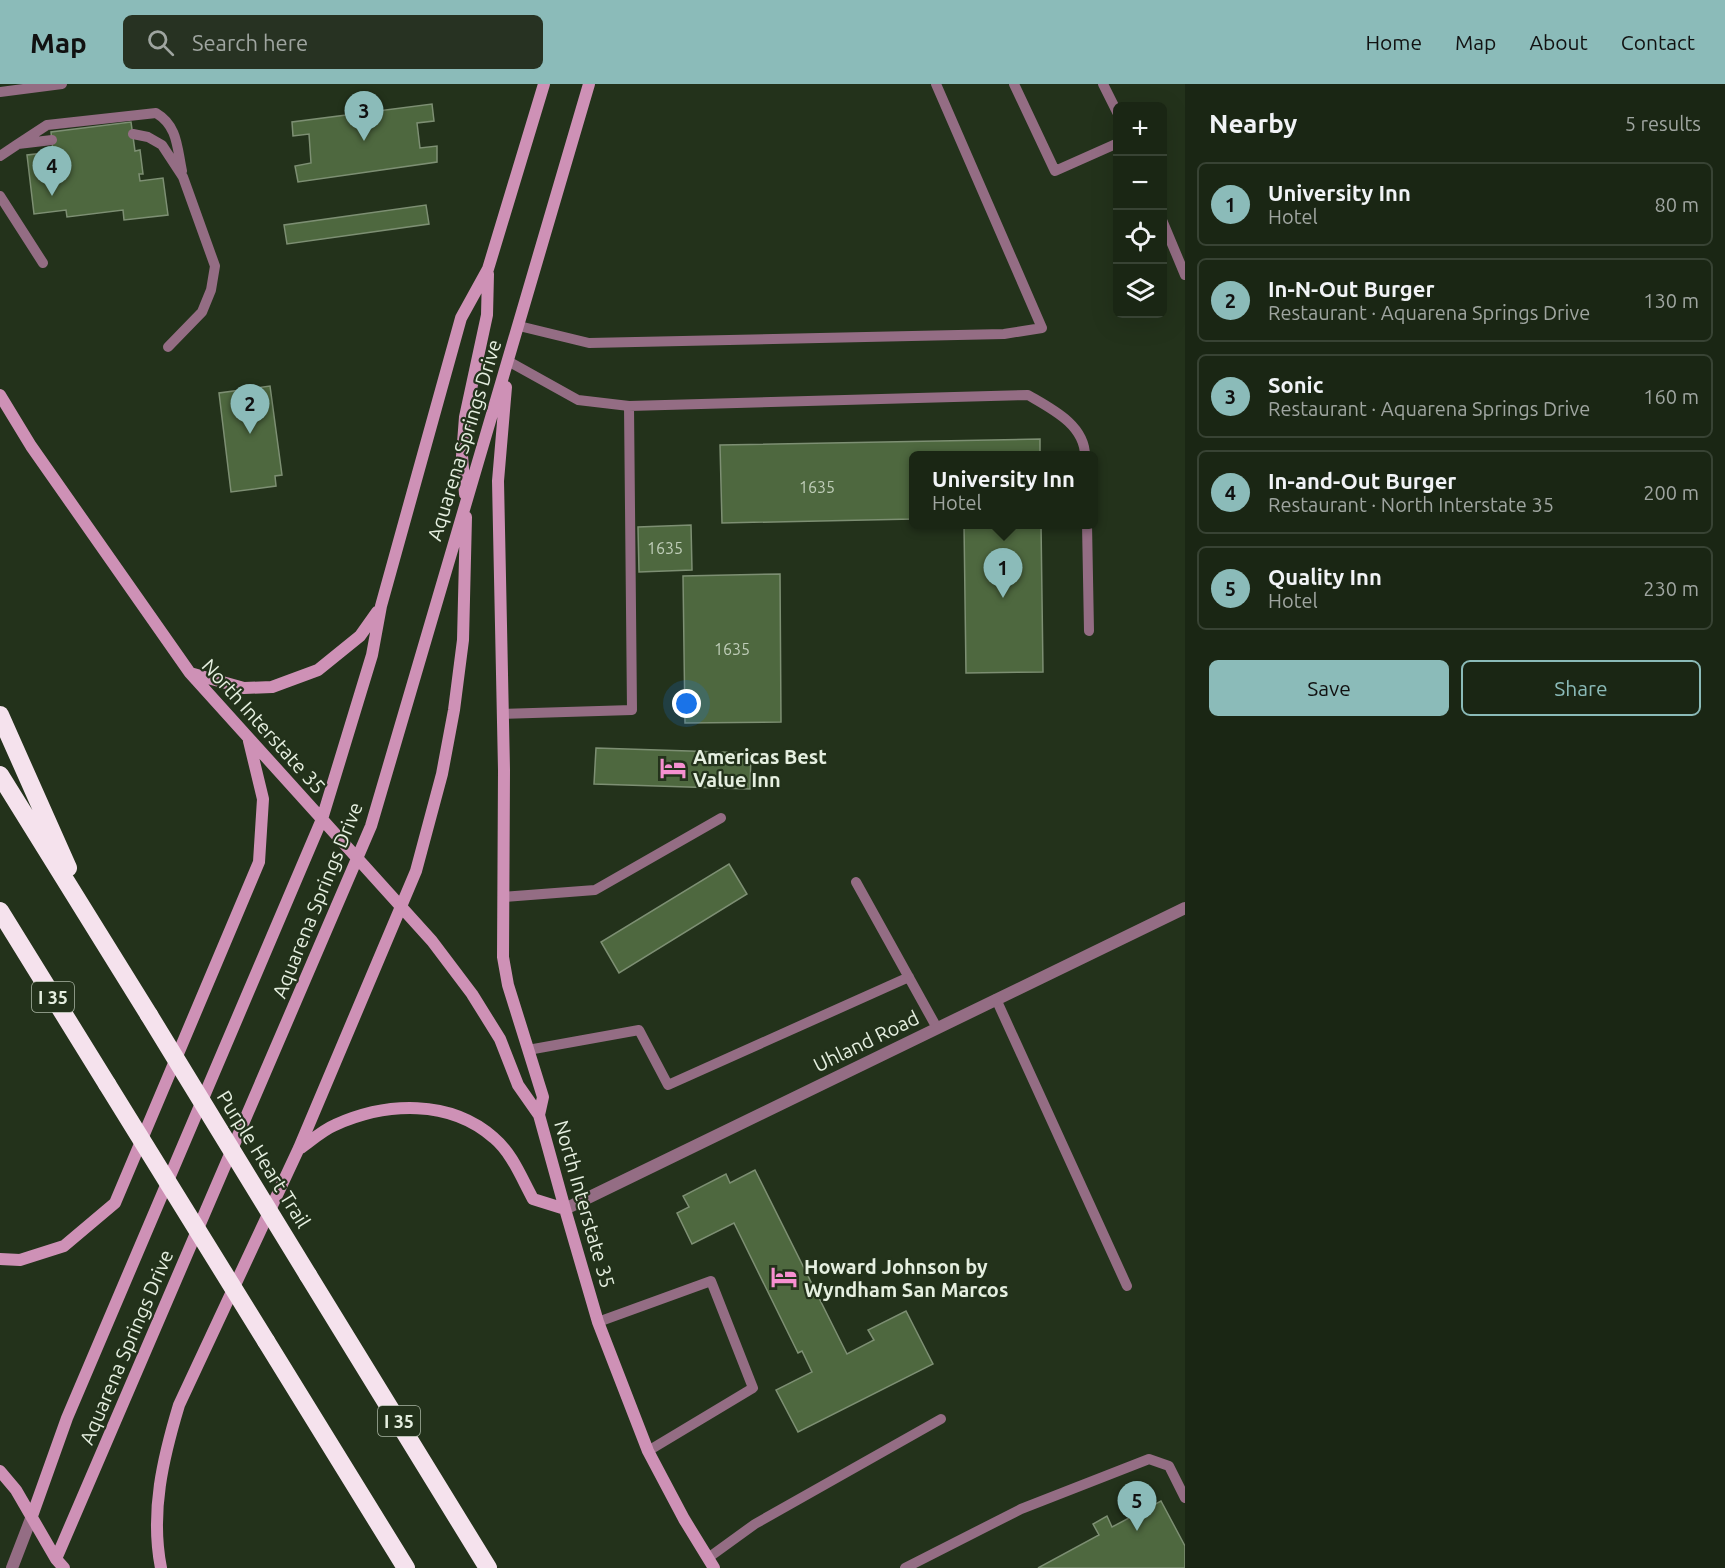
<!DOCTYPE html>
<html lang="en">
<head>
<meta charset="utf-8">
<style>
	:root { --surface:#1a2614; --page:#273222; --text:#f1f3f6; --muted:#9fa5a0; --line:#384334; --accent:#8bbbb9 }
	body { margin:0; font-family:Ubuntu,sans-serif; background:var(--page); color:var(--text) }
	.controls { position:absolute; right:18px; top:18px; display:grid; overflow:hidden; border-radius:9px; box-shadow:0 6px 24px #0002 }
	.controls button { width:54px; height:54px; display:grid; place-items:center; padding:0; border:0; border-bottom:2px solid var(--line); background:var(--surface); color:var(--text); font:30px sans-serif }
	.you { position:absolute; left:687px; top:620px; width:21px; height:21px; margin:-15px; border:4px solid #fff; border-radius:50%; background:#1a73e8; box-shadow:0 0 0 9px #1a73e833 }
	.badge { display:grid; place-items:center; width:39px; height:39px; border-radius:50%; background:var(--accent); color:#111; font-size:20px; font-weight:700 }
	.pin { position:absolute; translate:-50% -50px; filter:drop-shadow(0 2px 3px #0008) }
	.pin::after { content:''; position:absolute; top:32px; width:21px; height:18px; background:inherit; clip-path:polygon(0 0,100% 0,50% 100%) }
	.popup { position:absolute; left:909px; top:367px; width:189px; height:78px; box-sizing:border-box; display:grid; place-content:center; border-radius:9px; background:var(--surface); filter:drop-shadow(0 2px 4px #0005); font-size:20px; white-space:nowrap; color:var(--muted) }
	.popup b { font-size:22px; color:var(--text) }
	.popup::after { content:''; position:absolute; left:50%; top:100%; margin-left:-12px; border:12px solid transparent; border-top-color:var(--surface) }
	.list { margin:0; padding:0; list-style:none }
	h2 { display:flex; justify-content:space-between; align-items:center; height:78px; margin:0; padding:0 24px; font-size:26px }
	h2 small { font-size:20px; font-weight:400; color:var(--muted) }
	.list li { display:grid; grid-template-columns:39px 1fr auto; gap:18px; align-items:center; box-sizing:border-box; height:84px; margin:0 12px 12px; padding:0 12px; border:2px solid var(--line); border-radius:9px }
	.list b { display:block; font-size:22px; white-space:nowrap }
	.list p { margin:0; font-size:20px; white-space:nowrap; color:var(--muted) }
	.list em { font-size:20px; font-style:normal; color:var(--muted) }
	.actions { display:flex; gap:12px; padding:18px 24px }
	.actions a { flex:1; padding:14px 0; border:2px solid var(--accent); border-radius:9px; text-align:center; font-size:21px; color:var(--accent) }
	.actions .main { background:var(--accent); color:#111 }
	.icon { flex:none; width:33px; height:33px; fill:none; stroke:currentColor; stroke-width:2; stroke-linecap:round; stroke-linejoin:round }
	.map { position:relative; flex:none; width:1185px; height:1484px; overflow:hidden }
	header { display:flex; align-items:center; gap:36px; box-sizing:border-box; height:84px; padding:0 30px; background:var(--accent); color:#111 }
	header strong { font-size:28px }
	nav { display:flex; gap:33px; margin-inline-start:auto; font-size:21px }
	.search { width:420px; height:54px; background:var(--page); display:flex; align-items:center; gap:15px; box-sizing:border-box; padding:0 21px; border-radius:9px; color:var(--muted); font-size:22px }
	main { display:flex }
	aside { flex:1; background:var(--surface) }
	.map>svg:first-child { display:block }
	.building { fill:#4e683f; stroke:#7d8f73; stroke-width:1.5 }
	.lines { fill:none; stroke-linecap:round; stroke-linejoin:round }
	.service { stroke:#946d84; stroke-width:10 }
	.minor { stroke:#946d84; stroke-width:12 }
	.tertiary { stroke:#946d84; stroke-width:12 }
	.secondary { stroke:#ce91b6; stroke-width:12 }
	.motorway { stroke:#f5e2ed; stroke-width:18 }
	.motorway-bridge { stroke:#f5e2ed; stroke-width:18 }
	.labels { text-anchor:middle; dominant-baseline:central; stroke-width:4.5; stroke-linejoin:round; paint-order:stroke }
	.number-label { font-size:16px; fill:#bfcdb8 }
	.shield { fill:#23321b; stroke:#abb6a5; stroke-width:1.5 }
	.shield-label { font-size:18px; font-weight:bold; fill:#e5efe0 }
	.street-label { font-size:20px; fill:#e5efe0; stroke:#23321b }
	.poi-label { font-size:20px; font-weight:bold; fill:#e5efe0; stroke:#23321b; text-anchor:start }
</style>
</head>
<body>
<header>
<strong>Map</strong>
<div class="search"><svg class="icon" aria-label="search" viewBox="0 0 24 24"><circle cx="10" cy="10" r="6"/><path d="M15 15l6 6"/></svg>Search here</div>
<nav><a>Home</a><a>Map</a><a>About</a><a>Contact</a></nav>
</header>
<main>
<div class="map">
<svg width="1185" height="1484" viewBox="0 0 1185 1484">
	<rect width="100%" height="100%" fill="#23321b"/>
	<path class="building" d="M 432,20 L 434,37 L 417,39 L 420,64 L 437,62 L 437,78 L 298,98 L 295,82 L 311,79 L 309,50 L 293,52 L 292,38 Z
		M 131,38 L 135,67 L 140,66 L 143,90 L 139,90 L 140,97 L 163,94 L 168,131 L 124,136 L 123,126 L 67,133 L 66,126 L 34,130 L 27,71 L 53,68 L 51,48 Z
		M 426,121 L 429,140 L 287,160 L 284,141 Z
		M 270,302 L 282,391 L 275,392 L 276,402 L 231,408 L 219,309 Z
		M 1040,355 L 1040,372 L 913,372 L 913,435 L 722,439 L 720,361 Z
		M 964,440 L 1041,440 L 1043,588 L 966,589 Z
		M 691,441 L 692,486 L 639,488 L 638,443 Z
		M 780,490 L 781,638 L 685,639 L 683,492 Z
		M 596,664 L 751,669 L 750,705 L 594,700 Z
		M 729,780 L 747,810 L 619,889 L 601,858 Z
		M 755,1086 L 847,1270 L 874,1256 L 868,1246 L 906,1227 L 933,1280 L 798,1348 L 776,1306 L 812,1288 L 802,1267 L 798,1269 L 734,1139 L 692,1160 L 677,1129 L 689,1123 L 683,1112 L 726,1090 L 730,1099 Z
		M 1161,1417 L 1185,1462 L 1185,1484 L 1038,1484 L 1099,1451 L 1093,1440 L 1107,1432 L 1112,1443 Z"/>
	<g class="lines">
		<path class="service" d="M 1014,0 L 1055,87 L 1118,59
			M 1103,0 L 1118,30
			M 0,8 L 62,0
			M 133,50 L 148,53 L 162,61 L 183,93 L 215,182 L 211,206 L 202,228 L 168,263
			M 18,60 L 47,41 L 156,29 C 178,42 177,64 182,87
			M 0,72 L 18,60 L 52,56
			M 0,112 L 43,179
			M 1162,136 L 1185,191
			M 519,242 L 589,259 L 1004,250 L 1042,244 L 936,0
			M 629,322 L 1028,311 C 1052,325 1085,341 1085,372
			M 1087,440 L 1089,547
			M 503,630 L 632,626 L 629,322 L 578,316 L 508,277
			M 856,798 L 937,944
			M 503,813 L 595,806 L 721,734
			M 996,915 L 1127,1202
			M 528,966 L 639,946 L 668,1001 L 909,893
			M 598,1238 L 711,1197 L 753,1304 L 648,1367
			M 708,1474 L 755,1440 L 941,1335
			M 905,1484 L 1021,1425 L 1149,1375 L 1169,1382 L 1185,1414"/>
		<path class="minor" d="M 12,1484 L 32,1432"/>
		<path class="tertiary" d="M 565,1125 L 1185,824"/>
		<path class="secondary" d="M 506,303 L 498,397 L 504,686 L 503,873 L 508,901 L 543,1013 L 539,1031
			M 0,311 L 31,362 L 190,589 L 432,857 L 472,910 L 500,955 L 518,1001 L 539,1031 L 565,1125 L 598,1238 L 648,1367 L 684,1435 L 714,1484
			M 465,410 L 462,372 L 465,333 L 487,231 L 488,190
			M 190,589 L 244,604 L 272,603 L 318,586 L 360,552 L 377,528
			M 301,1064 C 312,1056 323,1046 335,1041 C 386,1018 450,1015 494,1054 C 512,1069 522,1095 533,1115 L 565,1125
			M 0,1175 L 20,1176 L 64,1162 L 115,1119 L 259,778 L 263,715 L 249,657
			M 0,1387 L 16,1406 L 56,1475 L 64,1484
			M 32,1432 L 67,1334 L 322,735 L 372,571 L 381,522 L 461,234 L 488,185 L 544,0
			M 56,1475 L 371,742 L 589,0
			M 161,1484 C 150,1428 163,1374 179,1321 L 299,1064 L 416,787 L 442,690 L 454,626 L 463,556 L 466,433"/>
		<path class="motorway" d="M 0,631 L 68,784
			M 0,691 L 149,931
			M 0,827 L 107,1000
			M 308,1191 L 488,1484
			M 266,1257 L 406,1484"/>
		<path class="motorway-bridge" d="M 149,931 L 308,1191
			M 107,1000 L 266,1257"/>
	</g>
	<defs>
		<g id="hotel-bare" transform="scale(2.07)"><path d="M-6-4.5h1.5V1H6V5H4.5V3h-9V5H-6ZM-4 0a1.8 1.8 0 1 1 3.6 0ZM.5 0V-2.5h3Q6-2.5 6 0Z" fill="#f690d0" stroke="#23321b" stroke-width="2.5" paint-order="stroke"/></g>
	</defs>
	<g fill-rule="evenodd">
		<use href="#hotel-bare" x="673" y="684"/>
		<use href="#hotel-bare" x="784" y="1193"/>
	</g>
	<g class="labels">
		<g class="number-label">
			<text x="817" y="403">1635</text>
			<text x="665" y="464">1635</text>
			<text x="732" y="565">1635</text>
		</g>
		<g class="shield">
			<rect x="32" y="898" width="42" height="30" rx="4.5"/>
			<rect x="378" y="1322" width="42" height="30" rx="4.5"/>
		</g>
		<g class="shield-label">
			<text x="53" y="913">I 35</text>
			<text x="399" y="1337">I 35</text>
		</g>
		<g class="street-label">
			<text transform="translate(464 356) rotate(-73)">Aquarena Springs Drive</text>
			<text transform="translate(264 642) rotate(48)">North Interstate 35</text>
			<text transform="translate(317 816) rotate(-68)">Aquarena Springs Drive</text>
			<text transform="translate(866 957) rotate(-26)">Uhland Road</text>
			<text transform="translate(264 1075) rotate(58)">Purple Heart Trail</text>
			<text transform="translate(585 1120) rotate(74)">North Interstate 35</text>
			<text transform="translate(126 1263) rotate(-67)">Aquarena Springs Drive</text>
		</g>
		<g class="poi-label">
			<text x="693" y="672">Americas Best<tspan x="693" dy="23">Value Inn</tspan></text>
			<text x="804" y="1182">Howard Johnson by<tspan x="804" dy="23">Wyndham San Marcos</tspan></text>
		</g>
	</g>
</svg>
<div class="controls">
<button>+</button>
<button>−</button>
<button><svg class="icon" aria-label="locate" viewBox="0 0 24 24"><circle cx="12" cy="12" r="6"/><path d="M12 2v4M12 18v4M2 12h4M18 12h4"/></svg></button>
<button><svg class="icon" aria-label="layers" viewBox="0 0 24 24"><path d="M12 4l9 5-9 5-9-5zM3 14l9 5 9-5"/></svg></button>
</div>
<div class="you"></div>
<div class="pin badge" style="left:1003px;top:514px">1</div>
<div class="popup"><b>University Inn</b>Hotel</div>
<div class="pin badge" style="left:250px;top:350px">2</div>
<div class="pin badge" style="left:364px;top:57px">3</div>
<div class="pin badge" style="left:52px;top:112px">4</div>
<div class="pin badge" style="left:1137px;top:1447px">5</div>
</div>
<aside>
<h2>Nearby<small>5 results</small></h2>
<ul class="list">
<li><span class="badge">1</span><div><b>University Inn</b><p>Hotel</p></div><em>80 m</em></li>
<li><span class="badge">2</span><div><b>In-N-Out Burger</b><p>Restaurant · Aquarena Springs Drive</p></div><em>130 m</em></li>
<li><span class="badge">3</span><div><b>Sonic</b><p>Restaurant · Aquarena Springs Drive</p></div><em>160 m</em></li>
<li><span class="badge">4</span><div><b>In-and-Out Burger</b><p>Restaurant · North Interstate 35</p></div><em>200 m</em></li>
<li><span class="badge">5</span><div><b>Quality Inn</b><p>Hotel</p></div><em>230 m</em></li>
</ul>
<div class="actions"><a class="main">Save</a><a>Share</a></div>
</aside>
</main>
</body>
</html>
